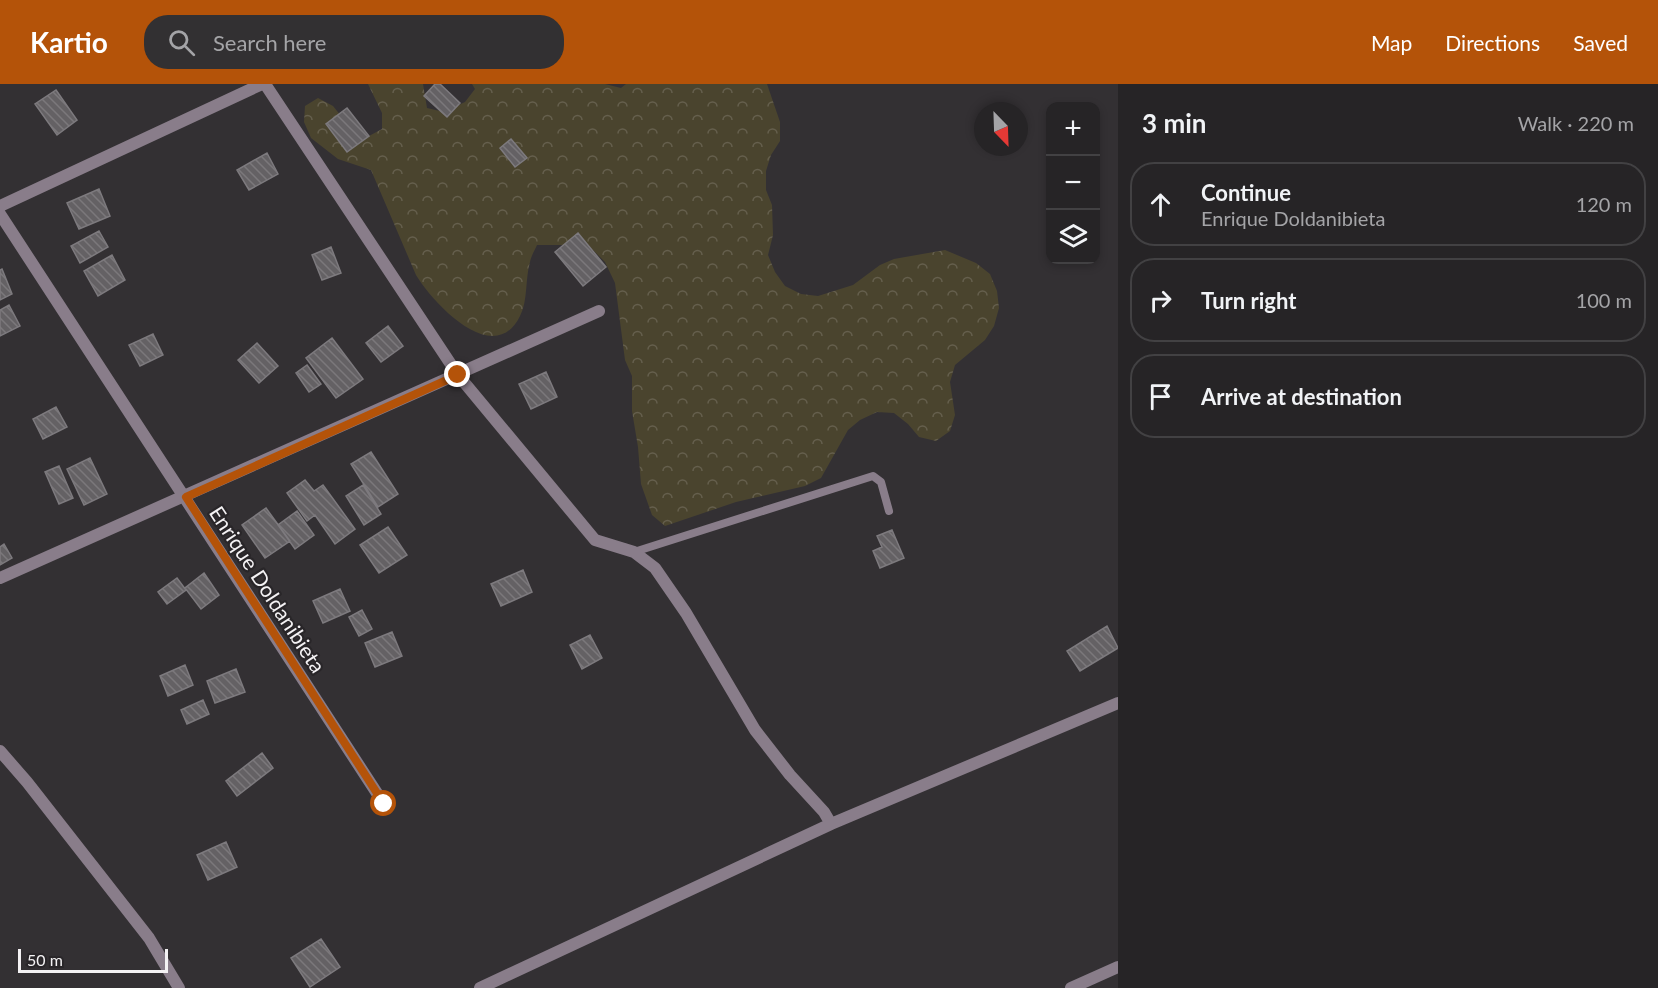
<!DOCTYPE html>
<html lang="en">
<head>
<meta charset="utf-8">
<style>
	:root { --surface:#262426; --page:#323032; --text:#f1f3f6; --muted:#a4a4a7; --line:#424143; --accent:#b45309 }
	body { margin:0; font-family:Lato,sans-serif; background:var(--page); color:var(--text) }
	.controls { position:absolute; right:18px; top:18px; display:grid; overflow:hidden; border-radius:12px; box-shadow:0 3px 9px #0003 }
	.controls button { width:54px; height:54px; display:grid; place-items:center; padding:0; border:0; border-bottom:2px solid var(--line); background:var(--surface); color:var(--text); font:30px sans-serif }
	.compass { position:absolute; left:974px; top:18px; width:54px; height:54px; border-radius:50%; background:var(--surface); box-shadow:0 3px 9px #0003; rotate:157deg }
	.scale { position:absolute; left:18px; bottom:15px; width:150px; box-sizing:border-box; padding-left:6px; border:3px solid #f4f2f4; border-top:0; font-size:16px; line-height:21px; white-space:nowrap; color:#f4f2f4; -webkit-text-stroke:4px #292629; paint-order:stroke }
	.stop { position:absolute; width:18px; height:18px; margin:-14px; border:4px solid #b45309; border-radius:50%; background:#fff }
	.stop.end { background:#b45309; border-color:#fff; box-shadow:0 2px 6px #0008 }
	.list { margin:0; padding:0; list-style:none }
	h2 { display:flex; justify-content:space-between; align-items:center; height:78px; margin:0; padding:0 24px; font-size:26px }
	h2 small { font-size:20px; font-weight:400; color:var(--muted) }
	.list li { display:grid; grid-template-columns:39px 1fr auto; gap:18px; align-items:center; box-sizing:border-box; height:84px; margin:0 12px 12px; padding:0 12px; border:2px solid var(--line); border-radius:24px }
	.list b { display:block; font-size:22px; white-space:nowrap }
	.list p { margin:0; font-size:20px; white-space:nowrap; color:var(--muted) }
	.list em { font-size:20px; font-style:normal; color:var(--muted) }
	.icon { flex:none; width:33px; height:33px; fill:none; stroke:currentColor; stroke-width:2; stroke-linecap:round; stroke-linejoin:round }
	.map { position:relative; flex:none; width:1118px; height:904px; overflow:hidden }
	header { display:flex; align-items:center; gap:36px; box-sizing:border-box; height:84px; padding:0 30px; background:var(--accent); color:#fff }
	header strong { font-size:28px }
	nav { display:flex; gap:33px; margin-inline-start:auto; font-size:21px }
	.search { width:420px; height:54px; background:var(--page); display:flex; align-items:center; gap:15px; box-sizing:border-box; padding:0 21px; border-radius:24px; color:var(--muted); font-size:22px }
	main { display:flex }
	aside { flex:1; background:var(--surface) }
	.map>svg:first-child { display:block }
	.forest { fill:url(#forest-crowns) }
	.building { fill:url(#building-back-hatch); stroke:#7d7a7e; stroke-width:1.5 }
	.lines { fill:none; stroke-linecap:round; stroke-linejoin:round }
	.lane { stroke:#897d8a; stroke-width:8 }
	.street { stroke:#897d8a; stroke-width:12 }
	.route { stroke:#b45309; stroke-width:8 }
	.labels { text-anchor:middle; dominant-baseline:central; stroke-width:4.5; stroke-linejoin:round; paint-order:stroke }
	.street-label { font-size:21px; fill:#f4f2f4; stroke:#292629 }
</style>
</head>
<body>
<header>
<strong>Kartio</strong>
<div class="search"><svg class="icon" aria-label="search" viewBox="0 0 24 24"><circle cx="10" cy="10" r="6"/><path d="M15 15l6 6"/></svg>Search here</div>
<nav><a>Map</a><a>Directions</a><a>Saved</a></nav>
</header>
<main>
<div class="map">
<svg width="1118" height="904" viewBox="0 0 1118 904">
	<defs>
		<pattern id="forest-crowns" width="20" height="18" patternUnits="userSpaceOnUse" patternTransform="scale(1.5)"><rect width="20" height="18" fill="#4a442e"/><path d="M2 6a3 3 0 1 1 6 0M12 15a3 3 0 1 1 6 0" fill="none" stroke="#655f4d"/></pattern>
		<pattern id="building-back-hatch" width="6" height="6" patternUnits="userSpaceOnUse" patternTransform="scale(1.5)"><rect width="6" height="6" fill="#646164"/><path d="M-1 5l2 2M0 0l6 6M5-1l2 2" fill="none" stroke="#7b787b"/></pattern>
	</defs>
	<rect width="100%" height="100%" fill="#333033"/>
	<path class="forest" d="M 368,0 L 423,0 L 427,24 L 444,28 L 465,18 L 475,5 L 472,0 L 605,0 L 621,4 L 626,0 L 767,0 L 780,38 L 780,57 L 771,71 L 766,87 L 766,106 L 772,121 L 773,151 L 768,171 L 775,188 L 785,202 L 801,210 L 818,212 L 853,201 L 880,181 L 894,175 L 945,166 L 976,179 L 990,190 L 997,207 L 999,224 L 994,242 L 985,256 L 955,281 L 950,298 L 955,331 L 950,347 L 936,357 L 919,353 L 908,340 L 894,329 L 877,328 L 860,336 L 848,346 L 821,394 L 805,402 L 736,418 L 665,442 L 652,431 L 641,400 L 638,363 L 632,327 L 632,292 L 625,276 L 615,199 L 605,178 L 593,166 L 575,161 L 537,161 C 535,166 531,172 530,178 C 525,195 528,217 520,232 C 494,285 433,219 416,191 L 371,86 L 338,75 L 311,54 L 304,38 L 305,22 L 318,14 L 333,22 L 353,47 L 369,52 L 382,45 L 382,29 Z"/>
	<path class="building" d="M 435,0 L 440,0 L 460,19 L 447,33 L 424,12 Z
		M 56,6 L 77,36 L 57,51 L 35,20 Z
		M 347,24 L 369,52 L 347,68 L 326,40 Z
		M 511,55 L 527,74 L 515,83 L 500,64 Z
		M 267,69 L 278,90 L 249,106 L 237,86 Z
		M 99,105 L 110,132 L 79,145 L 67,119 Z
		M 99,147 L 108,163 L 80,179 L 71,162 Z
		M 578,149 L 606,183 L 583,202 L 555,168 Z
		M 331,163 L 341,189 L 322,196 L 312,171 Z
		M 112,171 L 125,196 L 98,212 L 84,187 Z
		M 2,185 L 12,210 L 0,216 L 0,186 Z
		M 9,221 L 20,242 L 0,252 L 0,226 Z
		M 388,242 L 403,262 L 381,278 L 366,259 Z
		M 153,250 L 163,271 L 140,282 L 129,261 Z
		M 332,254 L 363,295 L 336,314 L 306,274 Z
		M 257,259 L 278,282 L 259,299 L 238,276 Z
		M 307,281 L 321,300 L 309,308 L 296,289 Z
		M 546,288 L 557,313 L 531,325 L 519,300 Z
		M 56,323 L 67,343 L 43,355 L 33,335 Z
		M 371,368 L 398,410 L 378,423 L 351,380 Z
		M 90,374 L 107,410 L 84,421 L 67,385 Z
		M 59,382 L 73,414 L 59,420 L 45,388 Z
		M 305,396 L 314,407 L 323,401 L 355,445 L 335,460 L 315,431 L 307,437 L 287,409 Z
		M 363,401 L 381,430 L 364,441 L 346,412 Z
		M 266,424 L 290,457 L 265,474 L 242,441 Z
		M 297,427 L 314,451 L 295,465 L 278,441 Z
		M 388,443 L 407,471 L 379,489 L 360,461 Z
		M 892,446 L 904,474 L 880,484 L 873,467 L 882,463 L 877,452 Z
		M 4,460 L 12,474 L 0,481 L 0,463 Z
		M 523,486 L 532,508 L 501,522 L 491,500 Z
		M 204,489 L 219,511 L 201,525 L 185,504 Z
		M 177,494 L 186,506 L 167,520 L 158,508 Z
		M 340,505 L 350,527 L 323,539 L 313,517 Z
		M 362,526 L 372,545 L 359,552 L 349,533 Z
		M 1107,542 L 1118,564 L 1080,587 L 1067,567 Z
		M 392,548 L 402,572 L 375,583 L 365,559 Z
		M 590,551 L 602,574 L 582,585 L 570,561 Z
		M 185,581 L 193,601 L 168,612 L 160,592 Z
		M 236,585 L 245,608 L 215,619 L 207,597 Z
		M 203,616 L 209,630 L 187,640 L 181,626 Z
		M 262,669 L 273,684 L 237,712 L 226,697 Z
		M 226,758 L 237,783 L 208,796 L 197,771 Z
		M 321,855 L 340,883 L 310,903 L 291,874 Z"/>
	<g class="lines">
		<path class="lane" d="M 634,468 L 873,392 L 881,398 L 889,427"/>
		<path class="street" d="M 265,0 L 458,291 L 595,456 L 634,468 L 655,484 L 686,529 L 755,646 L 790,691 L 824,728 L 831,740
			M 0,122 L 262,0
			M 0,130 L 384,720
			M 0,494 L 599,227
			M 0,667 L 27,698 L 149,854 L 179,904
			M 480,904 L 831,740 L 1118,619
			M 1071,904 L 1118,883"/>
	</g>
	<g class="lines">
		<path class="route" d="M 384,720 L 186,413 L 458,291"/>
	</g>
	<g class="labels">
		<g class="street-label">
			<text transform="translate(268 505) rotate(57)">Enrique Doldanibieta</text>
		</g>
	</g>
</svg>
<div class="controls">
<button>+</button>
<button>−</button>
<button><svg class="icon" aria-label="layers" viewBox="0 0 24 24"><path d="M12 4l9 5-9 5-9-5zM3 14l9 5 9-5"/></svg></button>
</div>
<svg class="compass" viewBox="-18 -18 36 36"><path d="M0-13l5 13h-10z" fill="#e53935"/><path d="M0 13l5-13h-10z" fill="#a4a4a7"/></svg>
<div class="scale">50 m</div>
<div class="stop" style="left:384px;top:720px"></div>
<div class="stop end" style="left:458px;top:291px"></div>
</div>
<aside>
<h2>3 min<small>Walk · 220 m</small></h2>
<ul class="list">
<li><svg class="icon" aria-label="ahead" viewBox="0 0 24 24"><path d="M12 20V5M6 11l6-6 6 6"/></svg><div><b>Continue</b><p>Enrique Doldanibieta</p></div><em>120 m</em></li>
<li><svg class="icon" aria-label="right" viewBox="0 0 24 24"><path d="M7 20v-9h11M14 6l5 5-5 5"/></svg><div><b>Turn right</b></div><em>100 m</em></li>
<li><svg class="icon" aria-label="arrive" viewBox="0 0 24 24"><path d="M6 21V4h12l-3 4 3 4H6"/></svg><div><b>Arrive at destination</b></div></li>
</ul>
</aside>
</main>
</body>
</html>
